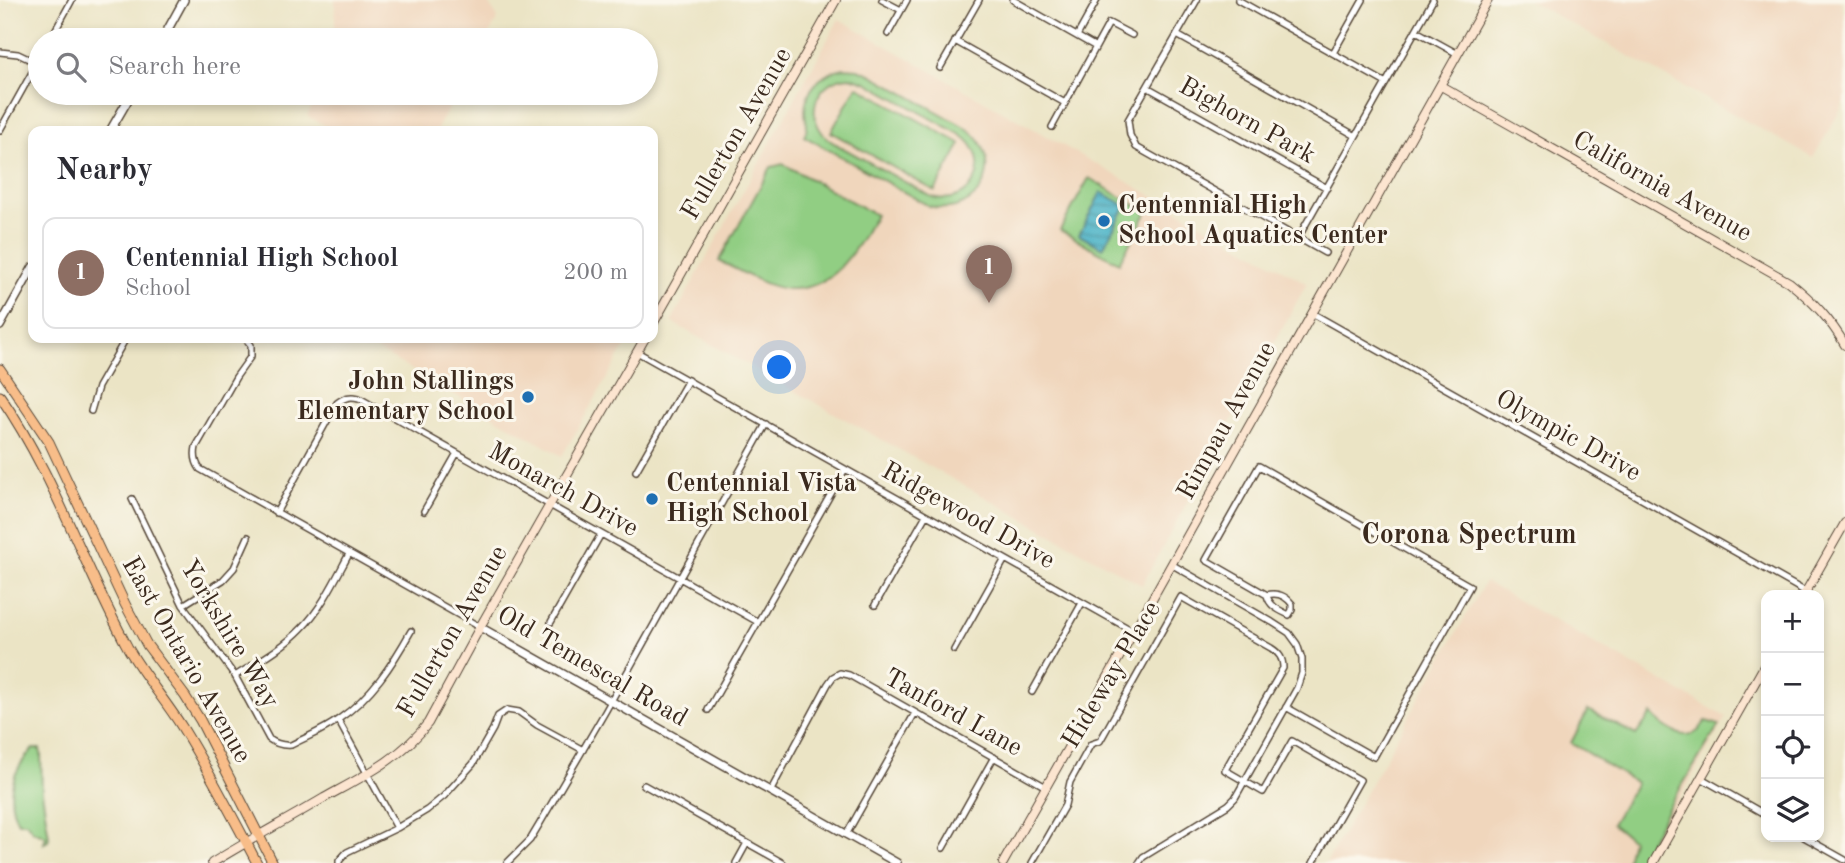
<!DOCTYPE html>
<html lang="en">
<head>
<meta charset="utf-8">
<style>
	:root { --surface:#fff; --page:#f2f2f3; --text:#2b2b33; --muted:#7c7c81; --line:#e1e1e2; --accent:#1f6fb2 }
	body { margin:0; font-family:"Old Standard TT",serif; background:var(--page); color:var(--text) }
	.controls { position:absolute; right:21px; bottom:21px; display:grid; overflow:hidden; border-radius:14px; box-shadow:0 4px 10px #0003 }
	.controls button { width:63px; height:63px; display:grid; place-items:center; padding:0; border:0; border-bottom:2px solid var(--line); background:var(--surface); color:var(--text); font:35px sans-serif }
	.you { position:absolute; left:780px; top:368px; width:24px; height:24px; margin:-18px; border:5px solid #fff; border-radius:50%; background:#1a73e8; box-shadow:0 0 0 10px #1a73e833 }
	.badge { display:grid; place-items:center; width:46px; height:46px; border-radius:50%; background:var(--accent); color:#fff; font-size:23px; font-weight:700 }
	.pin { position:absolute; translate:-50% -58px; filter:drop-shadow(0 2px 4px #0008) }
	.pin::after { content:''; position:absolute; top:37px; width:24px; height:21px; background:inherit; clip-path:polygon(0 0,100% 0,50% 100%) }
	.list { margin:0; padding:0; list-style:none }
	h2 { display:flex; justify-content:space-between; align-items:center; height:91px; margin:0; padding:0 28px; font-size:30px }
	h2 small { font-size:23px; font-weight:400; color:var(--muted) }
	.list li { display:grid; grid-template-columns:46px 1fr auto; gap:21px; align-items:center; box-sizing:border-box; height:112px; margin:0 14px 14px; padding:0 14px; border:2px solid var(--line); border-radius:14px }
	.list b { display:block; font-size:26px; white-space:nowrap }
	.list p { margin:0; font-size:23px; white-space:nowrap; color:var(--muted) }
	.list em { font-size:23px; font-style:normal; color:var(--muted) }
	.icon { flex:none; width:38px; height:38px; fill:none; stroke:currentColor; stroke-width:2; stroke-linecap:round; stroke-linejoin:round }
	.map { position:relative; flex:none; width:1845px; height:863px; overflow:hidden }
	.search { position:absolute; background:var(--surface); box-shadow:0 4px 10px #0003; left:28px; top:28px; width:630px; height:77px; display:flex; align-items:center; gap:18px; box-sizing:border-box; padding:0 24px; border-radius:38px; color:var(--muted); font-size:26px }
	.panel { position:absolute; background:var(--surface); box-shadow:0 4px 10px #0003; left:28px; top:126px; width:630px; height:217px; border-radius:14px }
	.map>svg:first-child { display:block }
	.built { fill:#f0d6bc }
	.grass { fill:#91ce83; stroke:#667c50; stroke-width:2; fill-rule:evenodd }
	.water { fill:url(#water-rules); stroke:#426e72; stroke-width:2 }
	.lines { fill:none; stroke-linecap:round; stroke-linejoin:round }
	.minor-casing { stroke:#554637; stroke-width:8 }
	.tertiary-casing { stroke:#554637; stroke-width:10 }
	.secondary-casing { stroke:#554637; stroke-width:10 }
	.primary-casing { stroke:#554637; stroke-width:11 }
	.minor { stroke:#fff; stroke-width:5 }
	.tertiary { stroke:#fff; stroke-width:7 }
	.secondary { stroke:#fce5d0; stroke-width:8 }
	.primary { stroke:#f8bd89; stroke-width:9 }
	.poi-dot { fill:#1f6fb2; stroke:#fbf7ec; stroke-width:2.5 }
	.labels { text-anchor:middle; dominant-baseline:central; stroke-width:6; stroke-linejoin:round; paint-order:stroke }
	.street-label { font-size:26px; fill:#3b2a1e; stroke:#fbf7ec }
	.poi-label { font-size:26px; font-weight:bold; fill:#3b2a1e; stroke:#fbf7ec; text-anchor:start }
	.neighbourhood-label { font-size:28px; font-weight:bold; fill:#3b2a1e; stroke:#fbf7ec }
</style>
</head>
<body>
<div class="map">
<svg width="1845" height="863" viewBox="0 0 1845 863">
	<defs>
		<pattern id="water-rules" width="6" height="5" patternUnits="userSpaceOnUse" patternTransform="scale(1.75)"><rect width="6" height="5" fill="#49b3c7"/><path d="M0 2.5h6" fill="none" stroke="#3e92a1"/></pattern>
	</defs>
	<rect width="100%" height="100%" fill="#fbf7ec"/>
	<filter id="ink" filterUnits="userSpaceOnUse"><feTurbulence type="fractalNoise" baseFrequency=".0143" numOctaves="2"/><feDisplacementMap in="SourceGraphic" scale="14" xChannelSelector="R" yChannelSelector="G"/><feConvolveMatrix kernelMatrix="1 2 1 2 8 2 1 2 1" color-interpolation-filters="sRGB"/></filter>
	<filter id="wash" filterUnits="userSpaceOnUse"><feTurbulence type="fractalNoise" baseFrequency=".00686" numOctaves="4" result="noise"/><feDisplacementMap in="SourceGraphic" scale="28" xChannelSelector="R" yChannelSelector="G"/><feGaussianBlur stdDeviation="1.57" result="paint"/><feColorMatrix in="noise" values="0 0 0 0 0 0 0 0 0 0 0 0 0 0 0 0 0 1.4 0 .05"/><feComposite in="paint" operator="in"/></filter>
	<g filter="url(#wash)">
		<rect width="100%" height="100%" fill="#ebe4c5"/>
		<path class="built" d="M 335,0 L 486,0 L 498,18 L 486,40 L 335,40 Z
			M 1528,0 L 1840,0 L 1845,19 L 1845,102 L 1813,158 Z
			M 839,19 L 1307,283 L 1142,585 L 671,322 Z
			M 319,93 L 457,93 L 436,131 L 336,131 L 307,116 Z
			M 356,338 L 630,338 L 562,456 Z
			M 1485,582 L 1726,717 L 1643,863 L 1326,863 Z"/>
		<path class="grass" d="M 844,68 L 858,69 L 870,74 L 965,127 C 1010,157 981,221 929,206 L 804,136 C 810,125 805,122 805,110 C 806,88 823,72 844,68 ZM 850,77 L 866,82 L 961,135 C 996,159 973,209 932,197 L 832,142 C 802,121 813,79 850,77 Z
			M 857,86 L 961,144 L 935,191 L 831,132 Z
			M 783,164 L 876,215 C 856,248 835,290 790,289 C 768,289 739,270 719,261 L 771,167 Z
			M 1089,178 L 1147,212 L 1119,263 L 1060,230 Z
			M 1588,710 L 1636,735 L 1651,714 C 1661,725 1683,743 1698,731 C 1701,728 1703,724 1706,721 L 1719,725 L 1669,807 L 1638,863 L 1631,863 L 1627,860 L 1632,840 L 1612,824 L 1636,783 L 1571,743 Z
			M 33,749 L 40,749 L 41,754 L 42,792 L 49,837 L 48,841 L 44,843 L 46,836 L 33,831 L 26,822 L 18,822 C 4,796 13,769 33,749 Z"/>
		<path class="water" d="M 1101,192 L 1126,206 L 1103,248 L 1079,235 Z"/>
	</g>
	<g filter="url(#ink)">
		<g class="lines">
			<g class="minor-casing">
				<path id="minor" d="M 882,0 L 901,10
					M 1013,0 L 1096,47
					M 1197,0 L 1128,120 L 1130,135 L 1136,147 L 1325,253
					M 1238,0 L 1386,83
					M 1416,31 L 1458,54
					M 888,34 L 907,0
					M 1177,35 L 1356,136
					M 1077,36 L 1097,0
					M 50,40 L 72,0
					M 955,41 L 1065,103
					M 0,52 L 18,54 L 37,63
					M 1333,53 L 1363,0
					M 940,68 L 979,0
					M 1147,87 L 1327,188
					M 1052,127 L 1109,23 L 1132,35
					M 0,130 L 40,58
					M 1298,238 L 1433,0
					M 1312,313 L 1806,592
					M 245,338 L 251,345 L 251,356 L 236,377 L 196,447 C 194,456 195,462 200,469 L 480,627
					M 637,352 L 1133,631
					M 91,411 L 98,387 L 126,338
					M 636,471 L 688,380
					M 132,499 L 183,605 L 235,676 L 269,739 C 276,744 282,746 291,745 C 306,737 325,730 339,719 C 372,696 392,665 411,631
					M 424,511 L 457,453
					M 276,513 L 337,403 C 345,397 350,396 359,398 L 758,622
					M 1267,595 C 1269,606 1279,610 1289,615 L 1292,610 L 1292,604 C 1286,596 1277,592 1267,595 L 1206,560 L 1259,466 L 1470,586 L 1374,757 L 1286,707
					M 183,605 L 223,580 L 234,568 L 248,537
					M 875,605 L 926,515
					M 551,622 L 601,534
					M 954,650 L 1005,559
					M 235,676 C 259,661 283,648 302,628 C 322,608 336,578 349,554
					M 1032,692 L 1082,603
					M 708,710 L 845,469
					M 338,720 L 397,828
					M 1701,778 L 1766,815
					M 644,785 L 783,863
					M 770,792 L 828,684 L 833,677 L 840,673 L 849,675 L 1046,787
					M 846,835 L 915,713
					M 1804,837 L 1845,860
					M 943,848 L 994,757
					M 339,863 L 339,861 L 347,852 L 397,828 L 427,810 L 444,796 L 473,764 L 493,729 L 498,716 L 507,710 L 519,712 L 537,725 L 583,750
					M 507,863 L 530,840 L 539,825 L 605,712 L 766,424
					M 736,863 L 747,843
					M 1032,863 L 1065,805 L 1070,782 L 1091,744 L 1100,741 L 1104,734 L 1181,597 L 1271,648 C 1279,653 1283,658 1283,668 L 1225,770 L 1263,792 L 1292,741 L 1360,780 L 1313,863
					M 1139,863 L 1143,857 L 1228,805 L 1235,798 L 1297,688 L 1302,673 L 1302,659 L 1297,644 L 1289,633 L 1272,622 L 1171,564"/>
			</g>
			<g class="tertiary-casing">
				<path id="tertiary" d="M 162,40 L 184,0
					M 110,131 L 132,93
					M 0,326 L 33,267
					M 480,627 L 897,863"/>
			</g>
			<g class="secondary-casing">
				<path id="secondary" d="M 1441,86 L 1789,282 C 1813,301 1830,319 1845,345
					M 653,324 L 836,0
					M 1804,595 L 1845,523
					M 212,863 C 249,840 287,820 324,798 C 362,777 402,758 428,723 L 480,627 L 645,338
					M 1003,863 C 1166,576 1326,287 1488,0
					M 1653,863 L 1766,663"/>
			</g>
			<g class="primary-casing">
				<path id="primary" d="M 0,369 L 49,442 L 125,604 L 147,645 L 185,696 L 200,720 L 273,863
					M 0,396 C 54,474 83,565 128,648 C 144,676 165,700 182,727 C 209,771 233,817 257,863"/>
			</g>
			<use href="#minor" class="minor"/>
			<use href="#tertiary" class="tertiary"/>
			<use href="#secondary" class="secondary"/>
			<use href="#primary" class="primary"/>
		</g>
	</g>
	<g class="poi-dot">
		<circle cx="1104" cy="221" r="7"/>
		<circle cx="528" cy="397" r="7"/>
		<circle cx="652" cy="499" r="7"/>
	</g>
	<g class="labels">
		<g class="street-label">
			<text transform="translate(1247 121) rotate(29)">Bighorn Park</text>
			<text transform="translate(737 134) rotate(-60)">Fullerton Avenue</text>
			<text transform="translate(1662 187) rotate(29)">California Avenue</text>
			<text transform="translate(1227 421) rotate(-61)">Rimpau Avenue</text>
			<text transform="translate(1568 436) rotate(29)">Olympic Drive</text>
			<text transform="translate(563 490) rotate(29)">Monarch Drive</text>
			<text transform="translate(968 516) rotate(29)">Ridgewood Drive</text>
			<text transform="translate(453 632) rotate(-60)">Fullerton Avenue</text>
			<text transform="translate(229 634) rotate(59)">Yorkshire Way</text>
			<text transform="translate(186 660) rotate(60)">East Ontario Avenue</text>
			<text transform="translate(592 667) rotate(30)">Old Temescal Road</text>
			<text transform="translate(1112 675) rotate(-59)">Hideway Place</text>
			<text transform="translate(953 713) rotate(29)">Tanford Lane</text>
		</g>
		<g class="poi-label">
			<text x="1118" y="206">Centennial High<tspan x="1118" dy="30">School Aquatics Center</tspan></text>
			<text x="514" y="382" text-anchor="end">John Stallings<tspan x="514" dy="30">Elementary School</tspan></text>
			<text x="666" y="484">Centennial Vista<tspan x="666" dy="30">High School</tspan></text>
		</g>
		<g class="neighbourhood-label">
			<text x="1469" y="536">Corona Spectrum</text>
		</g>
	</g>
</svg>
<div class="controls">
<button>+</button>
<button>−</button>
<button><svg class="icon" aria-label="locate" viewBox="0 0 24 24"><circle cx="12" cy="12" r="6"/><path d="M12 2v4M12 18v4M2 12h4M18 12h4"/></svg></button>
<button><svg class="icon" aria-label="layers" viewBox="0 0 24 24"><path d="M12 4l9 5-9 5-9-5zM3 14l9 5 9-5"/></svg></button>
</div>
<div class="you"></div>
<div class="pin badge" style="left:989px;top:303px;background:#8d6e63">1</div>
<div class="search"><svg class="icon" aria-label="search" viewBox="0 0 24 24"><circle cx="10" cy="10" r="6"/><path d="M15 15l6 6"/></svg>Search here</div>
<section class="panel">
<h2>Nearby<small></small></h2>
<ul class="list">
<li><span class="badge" style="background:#8d6e63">1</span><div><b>Centennial High School</b><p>School</p></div><em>200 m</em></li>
</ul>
</section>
</div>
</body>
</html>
